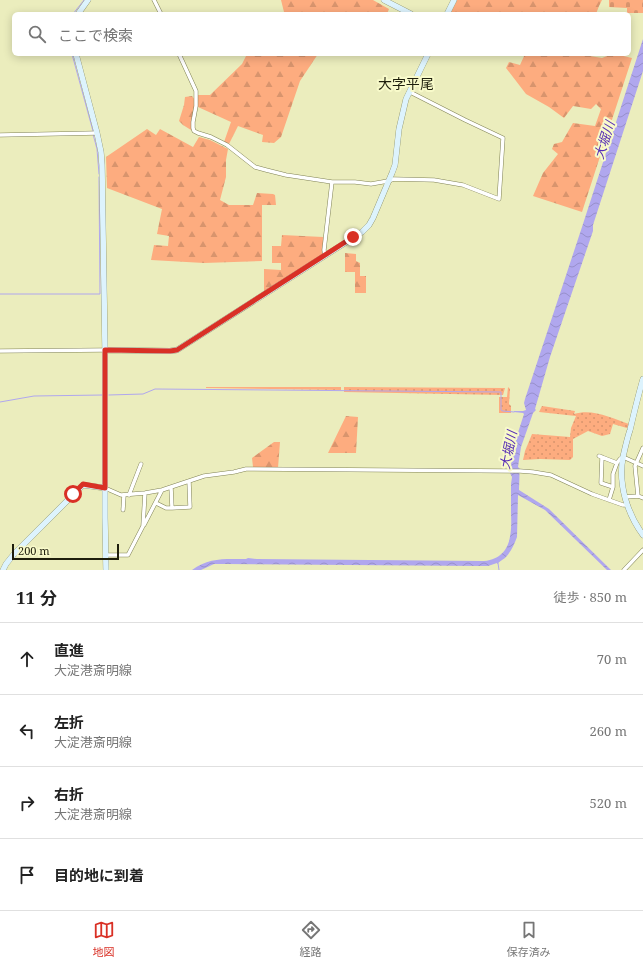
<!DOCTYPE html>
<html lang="ja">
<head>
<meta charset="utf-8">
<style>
	:root { --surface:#fff; --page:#f6f6f6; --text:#222; --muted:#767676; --line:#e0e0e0; --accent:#d93025 }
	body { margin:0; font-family:"Noto Serif","Noto Sans JP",serif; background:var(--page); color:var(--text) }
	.scale { position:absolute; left:12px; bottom:10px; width:107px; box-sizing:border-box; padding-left:4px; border:2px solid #1e1e0c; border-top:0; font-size:11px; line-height:14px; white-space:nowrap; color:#1e1e0c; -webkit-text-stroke:3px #f8faca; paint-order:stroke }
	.stop { position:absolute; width:12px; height:12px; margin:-9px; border:3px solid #d93025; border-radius:50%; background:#fff }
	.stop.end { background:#d93025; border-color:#fff; box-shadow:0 1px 4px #0008 }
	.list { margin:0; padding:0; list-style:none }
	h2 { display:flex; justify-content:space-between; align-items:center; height:52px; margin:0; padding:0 16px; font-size:17px }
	h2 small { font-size:13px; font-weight:400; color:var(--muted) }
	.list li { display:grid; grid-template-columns:26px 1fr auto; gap:12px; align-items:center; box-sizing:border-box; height:72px; padding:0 16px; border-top:1px solid var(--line) }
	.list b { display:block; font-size:15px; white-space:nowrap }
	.list p { margin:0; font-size:13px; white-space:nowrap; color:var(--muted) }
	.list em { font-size:13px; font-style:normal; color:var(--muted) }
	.icon { flex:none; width:22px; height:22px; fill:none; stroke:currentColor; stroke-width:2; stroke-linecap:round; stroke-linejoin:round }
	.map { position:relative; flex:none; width:643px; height:570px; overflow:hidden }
	.search { position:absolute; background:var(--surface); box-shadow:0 2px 10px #0003; left:12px; right:12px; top:12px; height:44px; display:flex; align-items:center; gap:10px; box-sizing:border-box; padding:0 14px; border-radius:6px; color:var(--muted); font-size:15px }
	.sheet { height:340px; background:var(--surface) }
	nav { display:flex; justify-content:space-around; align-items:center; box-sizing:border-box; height:56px; border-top:1px solid var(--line); background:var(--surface); font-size:11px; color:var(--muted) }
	nav a { display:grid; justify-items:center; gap:2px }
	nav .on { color:var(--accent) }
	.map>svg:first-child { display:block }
	.grass { fill:url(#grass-dots) }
	.forest { fill:url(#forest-firs) }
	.cemetery { fill:url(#cemetery-stones) }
	.water { fill:url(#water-waves) }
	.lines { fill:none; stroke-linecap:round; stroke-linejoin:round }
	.stream { stroke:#b0a7ee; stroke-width:1 }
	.street-casing { stroke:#818356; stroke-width:4.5 }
	.secondary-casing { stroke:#818356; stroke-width:6 }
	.street { stroke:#fff; stroke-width:3.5 }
	.secondary { stroke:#ddf3fd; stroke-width:5.5 }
	.route { stroke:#d93025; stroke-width:5 }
	.labels { text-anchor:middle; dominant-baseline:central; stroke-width:4; stroke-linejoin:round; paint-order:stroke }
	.water-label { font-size:13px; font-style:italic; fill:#562db5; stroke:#f8faca }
	.quarter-label { font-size:14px; fill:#1e1e0c; stroke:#f8faca }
</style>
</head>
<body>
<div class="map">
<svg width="643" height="570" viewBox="0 0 643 570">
	<defs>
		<pattern id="grass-dots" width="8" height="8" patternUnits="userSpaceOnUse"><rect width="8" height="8" fill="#fdac7f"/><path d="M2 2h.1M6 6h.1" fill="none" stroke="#d8946d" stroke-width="1.8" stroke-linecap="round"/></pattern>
		<pattern id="forest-firs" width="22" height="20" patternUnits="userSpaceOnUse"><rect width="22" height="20" fill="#fdac7f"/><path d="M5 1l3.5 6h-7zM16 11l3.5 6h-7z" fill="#d8946d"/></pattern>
		<pattern id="cemetery-stones" width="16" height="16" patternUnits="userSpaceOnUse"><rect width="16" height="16" fill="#fdac7f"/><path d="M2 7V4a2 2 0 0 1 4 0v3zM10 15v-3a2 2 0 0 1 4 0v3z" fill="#d8946d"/></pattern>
		<pattern id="water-waves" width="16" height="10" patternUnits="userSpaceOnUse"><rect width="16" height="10" fill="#b0a7ee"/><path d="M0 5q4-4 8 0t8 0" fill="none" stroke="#978fcb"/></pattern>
	</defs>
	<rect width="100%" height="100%" fill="#ebedbd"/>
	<path class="grass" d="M 206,387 L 341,387 L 341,390 L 206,388 Z
		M 344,387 L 505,388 L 503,395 L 344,392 Z
		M 508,387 L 510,389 L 509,404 L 511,406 L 511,413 L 499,413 L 499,397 L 507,397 Z
		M 542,406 L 575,411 L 574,414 C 592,408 612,418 629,424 L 627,428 L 613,424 L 610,434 L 602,436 L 588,431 L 573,439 L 573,457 L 570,460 L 540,459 L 523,460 L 525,451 L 532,434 L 570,437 L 571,428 L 576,416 L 539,412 Z"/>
	<path class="forest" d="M 281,0 L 373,0 L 389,9 L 387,14 L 282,14 L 284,12 Z
		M 457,0 L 602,0 L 599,6 L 596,14 L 450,14 Z
		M 247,54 L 318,54 L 300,81 L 281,137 L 274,143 L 262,142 L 263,135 L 238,126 L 229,144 L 224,142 L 231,122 L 198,107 L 194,108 L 191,122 L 191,130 L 183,125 L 179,121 L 184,105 L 185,97 L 192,96 L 195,100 L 198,100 L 198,95 L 210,95 L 242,64 Z
		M 525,54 L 584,54 L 584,55 L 602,58 L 612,54 L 615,54 L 632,58 L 582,212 L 533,196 L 543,173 L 558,154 L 552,149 L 554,144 L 562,142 L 573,123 L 595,126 L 601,109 L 596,104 L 591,109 L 573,106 L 564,118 L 549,107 L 526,94 L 506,68 L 509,62 L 520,65 Z
		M 147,129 L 156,135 L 160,129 L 193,147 L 199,137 L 210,140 L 228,149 L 226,160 L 226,177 L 220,200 L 229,205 L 253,205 L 257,193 L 273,194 L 275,195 L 276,205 L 262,205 L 262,261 L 204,263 L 151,260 L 154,245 L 168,246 L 169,236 L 157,234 L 162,209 L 107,188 L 106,157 Z
		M 282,235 L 323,237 L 323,255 L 264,292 L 264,269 L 281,270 L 281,263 L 272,263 L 272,246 L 281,246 Z
		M 345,253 L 356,254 L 356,261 L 360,263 L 360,276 L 366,276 L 366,293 L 355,293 L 355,272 L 345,272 Z
		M 346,416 L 358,417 L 356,453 L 328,453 Z
		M 274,442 L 280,442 L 278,468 L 253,467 L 252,458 Z"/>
	<path class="cemetery" d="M 609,0 L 643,0 L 643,13 L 627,13 L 627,8 L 609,7 Z"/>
	<path class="water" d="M 643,39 L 643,71 L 593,225 L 593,231 L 550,357 L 535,409 L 536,410 L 533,413 L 532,416 L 521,447 L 518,467 L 520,469 L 519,470 C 520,474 519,485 519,490 L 549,509 L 611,570 L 607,570 L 545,510 L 518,495 L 517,537 C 514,545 511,552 505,558 C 502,560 499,562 497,564 L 497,563 L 488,566 L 477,566 L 224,564 L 214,564 L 201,570 L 192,570 C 209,557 226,559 246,559 L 248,558 L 257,559 L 484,561 C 511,558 512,535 511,513 C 511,503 511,494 511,485 L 511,484 L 512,477 L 510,473 L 512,457 L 514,445 L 524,414 L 523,413 L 514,412 L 514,411 L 523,411 L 526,410 L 524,403 L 525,399 L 582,227 Z"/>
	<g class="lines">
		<path class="stream" d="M 73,14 L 84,0
			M 72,54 L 93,131
			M 93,134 L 97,149 L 99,174
			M 0,294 L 100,294 L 99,177
			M 109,395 L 143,394 L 155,389 L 501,392 L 501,410 L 503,411 L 514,412
			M 0,402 L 34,396 L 103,395
			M 498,563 L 499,570"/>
		<g class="street-casing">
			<path id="street" d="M 154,0 L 161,14
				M 179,54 L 196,91 L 196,106 L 193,122 L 193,128 L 194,131 L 198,133 L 211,137 L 227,145 L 255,167 L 266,170 L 286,175 L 332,182 L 355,182 L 371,184 L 388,181 L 394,179 L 434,180 L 463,185 L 499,199 L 503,138 L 465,120 L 410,92
				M 0,135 L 97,133
				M 325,256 L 324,250 L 332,182
				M 0,351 L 105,350
				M 599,456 L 617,463
				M 602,457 L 601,483 L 613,487
				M 171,487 L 172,508 L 190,507 L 189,481
				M 105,488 L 121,495 L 145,493 L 162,490 L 204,476 L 234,472 L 246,469 L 520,471 L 533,472 L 551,475 L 592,494 L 623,505 L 628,505
				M 129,495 L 141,464
				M 638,496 L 635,466 L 643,448
				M 625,497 L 638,496 L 643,498
				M 609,500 L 613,487 L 613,474 L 617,463 L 620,459 L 623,457 L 643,466
				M 156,503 L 166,508 L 172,508
				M 123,510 L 124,495
				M 144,525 L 162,490
				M 106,555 L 128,555 L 143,526 L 145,493
				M 624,570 L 643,550"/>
		</g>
		<g class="secondary-casing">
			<path id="secondary" d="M 384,0 L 411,14
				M 78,14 L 88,0
				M 447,14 L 454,0
				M 76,54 L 97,133 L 101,152 L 102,165 L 105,350 L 105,518 L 106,570
				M 105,350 L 170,351 L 177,350 L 362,232 L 369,225 L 373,218 L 392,173 L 395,165 L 399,129 L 406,99 L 428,54
				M 643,379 C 638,396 634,413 630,430 C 627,439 625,448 623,457 C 618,484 627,513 643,535
				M 3,570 L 6,564 L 14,554 L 83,485 L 105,488"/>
		</g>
		<use href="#street" class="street"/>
		<use href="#secondary" class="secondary"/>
	</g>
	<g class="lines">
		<path class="route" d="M 73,494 L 83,484 L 105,488 L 105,350 L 170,351 L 177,350 L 353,237"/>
	</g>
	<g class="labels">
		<g class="water-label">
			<text transform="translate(604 140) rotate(-72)">大堀川</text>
			<text transform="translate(508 450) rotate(-79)">大堀川</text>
		</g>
		<g class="quarter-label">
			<text x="406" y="83">大字平尾</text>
		</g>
	</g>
</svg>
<div class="scale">200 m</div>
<div class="stop" style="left:73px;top:494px"></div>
<div class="stop end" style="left:353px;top:237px"></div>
<div class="search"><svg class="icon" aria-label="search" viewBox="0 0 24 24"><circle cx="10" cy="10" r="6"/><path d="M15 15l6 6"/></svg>ここで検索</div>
</div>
<section class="sheet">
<h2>11 分<small>徒歩 · 850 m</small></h2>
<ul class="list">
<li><svg class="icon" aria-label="ahead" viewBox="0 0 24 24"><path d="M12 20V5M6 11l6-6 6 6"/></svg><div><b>直進</b><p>大淀港斎明線</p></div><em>70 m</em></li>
<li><svg class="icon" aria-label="left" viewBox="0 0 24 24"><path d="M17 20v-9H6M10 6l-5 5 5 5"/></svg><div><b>左折</b><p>大淀港斎明線</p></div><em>260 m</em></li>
<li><svg class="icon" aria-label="right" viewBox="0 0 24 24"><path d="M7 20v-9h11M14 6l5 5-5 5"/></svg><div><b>右折</b><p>大淀港斎明線</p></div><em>520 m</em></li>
<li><svg class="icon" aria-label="arrive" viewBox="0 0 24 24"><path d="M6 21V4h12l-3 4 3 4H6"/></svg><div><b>目的地に到着</b></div></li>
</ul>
</section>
<nav>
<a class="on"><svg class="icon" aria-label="map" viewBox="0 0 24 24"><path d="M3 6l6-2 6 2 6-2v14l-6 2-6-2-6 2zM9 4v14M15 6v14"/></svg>地図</a>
<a><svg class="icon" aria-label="directions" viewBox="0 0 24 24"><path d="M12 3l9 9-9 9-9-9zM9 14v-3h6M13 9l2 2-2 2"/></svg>経路</a>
<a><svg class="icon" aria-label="saved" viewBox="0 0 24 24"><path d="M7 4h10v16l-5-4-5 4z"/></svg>保存済み</a>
</nav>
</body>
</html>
